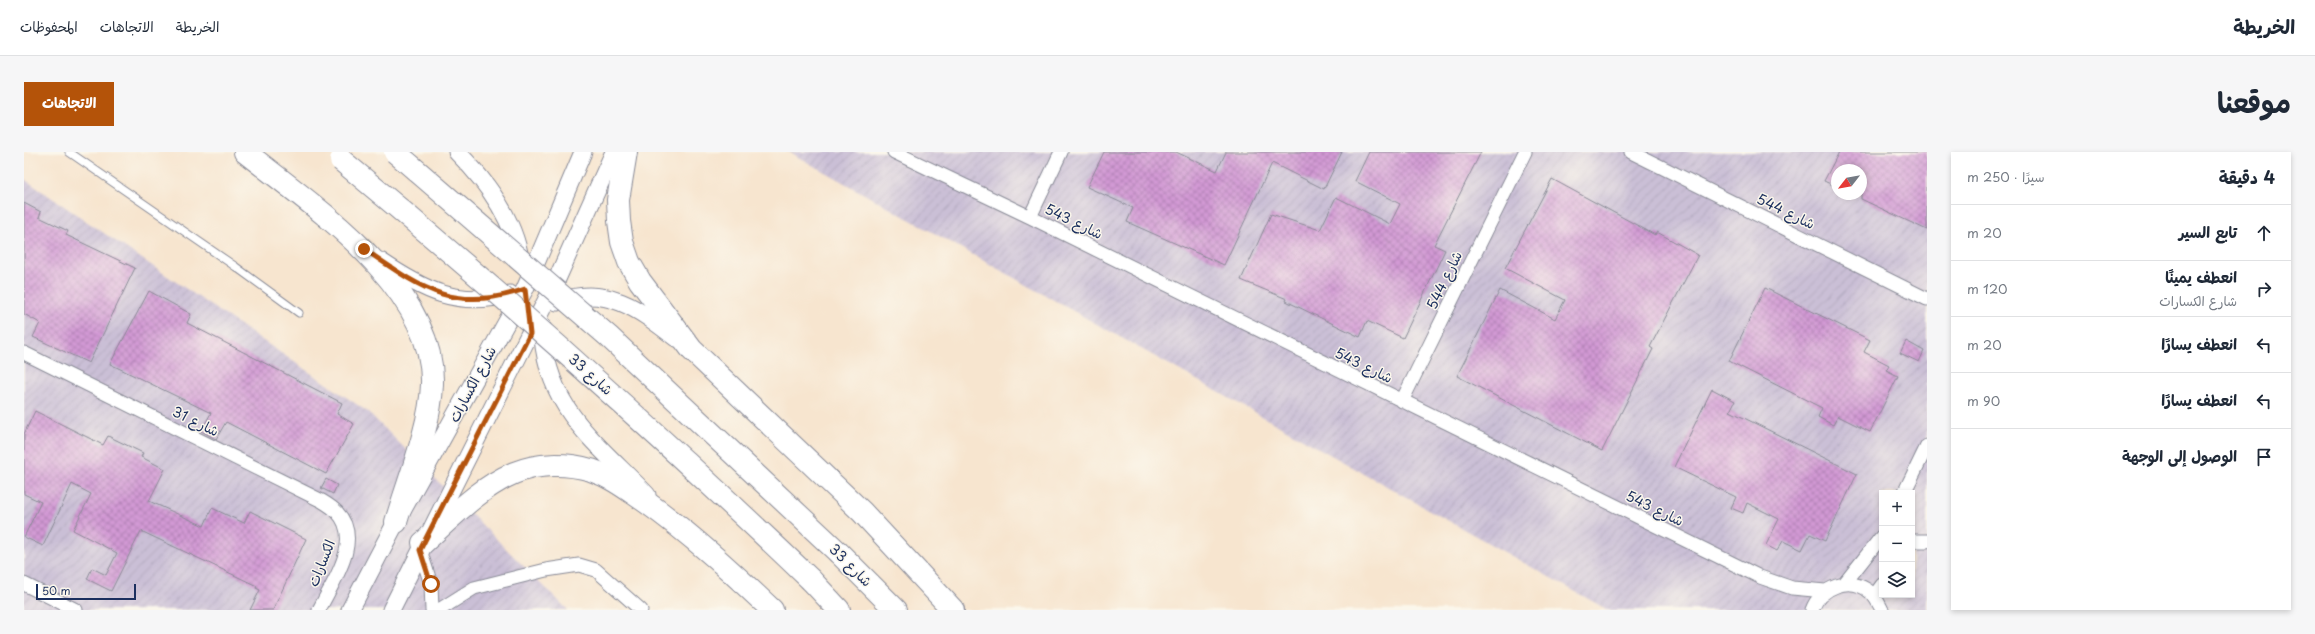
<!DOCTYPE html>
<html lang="ar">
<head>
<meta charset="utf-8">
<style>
	:root { --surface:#fff; --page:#f6f6f7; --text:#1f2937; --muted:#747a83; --line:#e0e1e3; --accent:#b45309 }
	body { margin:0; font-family:"Playpen Sans","Playpen Sans Arabic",sans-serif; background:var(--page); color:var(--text); direction:rtl }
	.controls { position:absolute; right:12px; bottom:12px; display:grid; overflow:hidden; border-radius:0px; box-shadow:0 2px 6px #0003 }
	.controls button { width:36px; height:36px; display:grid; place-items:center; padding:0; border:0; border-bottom:1px solid var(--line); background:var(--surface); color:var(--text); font:20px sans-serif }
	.compass { position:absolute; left:1807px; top:12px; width:36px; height:36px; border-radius:50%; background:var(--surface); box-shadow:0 2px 6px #0003; rotate:239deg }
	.scale { position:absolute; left:12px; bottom:10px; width:100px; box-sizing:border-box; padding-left:4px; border:2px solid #1b2f5e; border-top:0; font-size:11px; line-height:14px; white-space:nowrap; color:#1b2f5e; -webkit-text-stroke:3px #fbf7ec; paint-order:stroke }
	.stop { position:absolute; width:12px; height:12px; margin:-9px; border:3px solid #b45309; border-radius:50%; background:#fff }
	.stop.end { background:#b45309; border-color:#fff; box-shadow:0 1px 4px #0008 }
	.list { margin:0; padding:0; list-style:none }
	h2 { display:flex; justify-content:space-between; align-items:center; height:52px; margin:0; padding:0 16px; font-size:17px }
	h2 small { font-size:13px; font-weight:400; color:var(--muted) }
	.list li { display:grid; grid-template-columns:26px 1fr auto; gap:12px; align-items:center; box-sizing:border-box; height:56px; padding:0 16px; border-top:1px solid var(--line) }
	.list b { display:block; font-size:15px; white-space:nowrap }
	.list p { margin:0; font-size:13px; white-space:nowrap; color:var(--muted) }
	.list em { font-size:13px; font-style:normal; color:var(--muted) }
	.icon { flex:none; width:22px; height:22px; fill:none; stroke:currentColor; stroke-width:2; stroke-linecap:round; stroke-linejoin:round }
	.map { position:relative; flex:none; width:1903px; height:458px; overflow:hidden; direction:ltr; border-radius:0px }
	header { display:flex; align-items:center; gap:24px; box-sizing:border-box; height:56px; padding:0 20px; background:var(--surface); border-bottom:1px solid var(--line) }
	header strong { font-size:19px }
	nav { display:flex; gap:22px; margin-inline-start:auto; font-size:14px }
	.intro { display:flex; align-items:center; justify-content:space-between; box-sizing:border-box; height:96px; padding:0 24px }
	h1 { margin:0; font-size:28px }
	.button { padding:10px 18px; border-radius:0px; background:var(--accent); color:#fff; font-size:14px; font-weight:700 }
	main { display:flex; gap:24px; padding:0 24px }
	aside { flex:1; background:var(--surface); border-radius:0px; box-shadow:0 2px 6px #0003 }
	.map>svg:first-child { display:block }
	.industrial { fill:url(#industrial-furrows); fill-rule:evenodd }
	.building { fill:url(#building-cross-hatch) }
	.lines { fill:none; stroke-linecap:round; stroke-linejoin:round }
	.service-casing { stroke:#898a96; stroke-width:9 }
	.minor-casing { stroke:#898a96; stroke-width:15 }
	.tertiary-casing { stroke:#898a96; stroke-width:19 }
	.trunk-casing { stroke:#898a96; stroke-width:24 }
	.service { stroke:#fff; stroke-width:7 }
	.minor { stroke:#fff; stroke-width:13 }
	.tertiary { stroke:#fff; stroke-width:17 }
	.trunk { stroke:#fff; stroke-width:22 }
	.trunk-bridge-casing { stroke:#898a96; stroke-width:24; stroke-linecap:butt }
	.trunk-bridge { stroke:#fff; stroke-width:22 }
	.route { stroke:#b45309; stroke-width:5 }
	.labels { text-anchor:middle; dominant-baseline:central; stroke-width:3; stroke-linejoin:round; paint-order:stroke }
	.street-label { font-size:14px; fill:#1b2f5e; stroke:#fbf7ec }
</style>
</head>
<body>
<header>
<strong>الخريطة</strong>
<nav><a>الخريطة</a><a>الاتجاهات</a><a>المحفوظات</a></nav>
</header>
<div class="intro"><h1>موقعنا</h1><a class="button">الاتجاهات</a></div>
<main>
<aside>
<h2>4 دقيقة<small>سيرًا · 250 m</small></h2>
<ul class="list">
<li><svg class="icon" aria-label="ahead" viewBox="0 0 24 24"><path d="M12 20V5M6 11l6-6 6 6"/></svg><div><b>تابع السير</b></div><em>20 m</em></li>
<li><svg class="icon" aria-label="right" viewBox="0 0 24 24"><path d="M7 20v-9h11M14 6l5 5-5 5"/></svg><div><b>انعطف يمينًا</b><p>شارع الكسارات</p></div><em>120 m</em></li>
<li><svg class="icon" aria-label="left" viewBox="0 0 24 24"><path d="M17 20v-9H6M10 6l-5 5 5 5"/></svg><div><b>انعطف يسارًا</b></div><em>20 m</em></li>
<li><svg class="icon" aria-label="left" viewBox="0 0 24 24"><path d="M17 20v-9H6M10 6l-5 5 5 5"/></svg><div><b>انعطف يسارًا</b></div><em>90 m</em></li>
<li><svg class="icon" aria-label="arrive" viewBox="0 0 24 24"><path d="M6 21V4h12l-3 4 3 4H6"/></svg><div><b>الوصول إلى الوجهة</b></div></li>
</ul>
</aside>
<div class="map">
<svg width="1903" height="458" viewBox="0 0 1903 458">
	<defs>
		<pattern id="industrial-furrows" width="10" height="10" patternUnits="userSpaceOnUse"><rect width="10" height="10" fill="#cabfd6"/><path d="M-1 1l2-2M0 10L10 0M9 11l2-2" fill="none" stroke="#ada4ba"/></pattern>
		<pattern id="building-cross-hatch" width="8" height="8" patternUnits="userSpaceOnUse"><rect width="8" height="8" fill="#d299d4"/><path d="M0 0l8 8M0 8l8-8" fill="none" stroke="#aa7daf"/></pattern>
	</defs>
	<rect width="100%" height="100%" fill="#fbf7ec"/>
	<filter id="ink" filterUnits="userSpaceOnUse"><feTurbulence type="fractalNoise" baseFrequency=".025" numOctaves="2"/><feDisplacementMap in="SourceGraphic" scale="8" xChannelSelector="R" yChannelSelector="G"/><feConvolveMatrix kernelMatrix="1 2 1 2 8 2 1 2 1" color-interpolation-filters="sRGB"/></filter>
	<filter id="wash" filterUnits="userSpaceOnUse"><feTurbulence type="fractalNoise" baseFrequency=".012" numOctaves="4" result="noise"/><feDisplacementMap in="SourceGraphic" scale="16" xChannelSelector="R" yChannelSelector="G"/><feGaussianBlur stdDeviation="0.9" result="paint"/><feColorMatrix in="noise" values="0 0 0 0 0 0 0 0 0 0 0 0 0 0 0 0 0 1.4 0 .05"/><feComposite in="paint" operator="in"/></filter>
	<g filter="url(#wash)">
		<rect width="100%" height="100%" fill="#f7e5cf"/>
		<path class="industrial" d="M 765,0 L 1903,0 L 1903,458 L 1584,458 ZM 1813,18 L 1837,18 L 1837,42 L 1813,42 ZM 1858,341 L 1888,341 L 1888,443 L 1858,443 Z
			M 0,27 L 344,260 L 544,458 L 0,458 Z"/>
		<g id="blocks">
			<path class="building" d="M 1080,0 L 1152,0 L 1193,19 L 1202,0 L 1318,0 L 1300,37 L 1248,11 L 1200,113 L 1103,70 L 1109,56 L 1063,35 Z
				M 1345,0 L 1457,0 L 1410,93 L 1421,98 L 1379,186 L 1343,169 L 1336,185 L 1262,149 L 1263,147 L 1217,128 L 1247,62 L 1296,78 L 1312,45 L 1366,72 L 1376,52 L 1331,29 Z
				M 1815,0 L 1903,0 L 1903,78 L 1837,47 L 1837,18 L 1813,18 L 1813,35 L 1800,29 Z
				M 1528,27 L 1631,83 L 1633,80 L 1674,103 L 1626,195 L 1629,197 L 1578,299 L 1433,224 L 1476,138 L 1531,167 L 1541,148 L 1481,116 Z
				M 0,51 L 17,60 L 15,65 L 44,79 L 42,83 L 111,116 L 65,211 L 9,185 L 16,171 L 0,162 Z
				M 1741,136 L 1846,188 L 1840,200 L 1865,213 L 1862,218 L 1874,224 L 1846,280 L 1814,264 L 1809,273 L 1794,265 L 1798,256 L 1705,209 Z
				M 125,139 L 167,162 L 163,171 L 318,251 L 313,262 L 330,272 L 302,322 L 202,270 L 192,287 L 188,285 L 177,279 L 187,261 L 86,212 Z
				M 1882,189 L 1900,199 L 1895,210 L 1876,201 Z
				M 1688,237 L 1711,249 L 1706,259 L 1833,322 L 1801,389 L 1786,382 L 1778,398 L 1759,389 L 1753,399 L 1742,393 L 1755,367 L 1723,351 L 1719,361 L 1707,356 L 1712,345 L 1650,315 Z
				M 11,259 L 79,293 L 84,284 L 119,301 L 117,305 L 141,317 L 125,349 L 180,374 L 188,356 L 220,371 L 226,359 L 282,387 L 249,458 L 226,458 L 236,438 L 232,436 L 233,434 L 117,379 L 87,439 L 63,427 L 68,416 L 82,423 L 93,401 L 49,378 L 67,342 L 48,332 L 19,394 L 0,385 L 17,350 L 0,342 L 0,282 Z
				M 302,327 L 313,333 L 309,342 L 297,336 Z"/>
		</g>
	</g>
	<g filter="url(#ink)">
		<use href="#blocks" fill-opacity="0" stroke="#898a96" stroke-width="1"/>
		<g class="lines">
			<g class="service-casing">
				<path id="service" d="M 45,0 L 212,115 L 275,161"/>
			</g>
			<g class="minor-casing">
				<path id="minor" d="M 870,0 L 1006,65 L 1736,425 L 1768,436 L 1801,439
					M 1607,0 L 1903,147
					M 1006,65 L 1037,0
					M 0,201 L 298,349 C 303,352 309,356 313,360 C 340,388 308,431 295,458
					M 1378,249 L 1501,0
					M 1880,341 L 1903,294
					M 1888,389 L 1903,389
					M 396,398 L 407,432 L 408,458
					M 0,432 L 52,458
					M 1820,432 L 1858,384
					M 1850,444 L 1858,433
					M 415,458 L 450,436 L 522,418 L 555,413 L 572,418 L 617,458
					M 1788,458 C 1796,435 1826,423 1846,440 C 1852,445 1855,452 1858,458"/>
			</g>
			<g class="tertiary-casing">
				<path id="tertiary" d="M 433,0 C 463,30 491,68 497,112
					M 356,109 C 399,138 433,156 486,142
					M 533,150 C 582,132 615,157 652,186
					M 518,173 C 521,256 570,288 623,343
					M 326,458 L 372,370 L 501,137 L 559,0
					M 367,458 L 533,127 L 590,0"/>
			</g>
			<g class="trunk-casing">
				<path id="trunk" d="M 221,0 C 289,54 411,135 408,232 C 407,273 384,330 372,370
					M 602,0 L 594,48 L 595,69 L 598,90 L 605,110 L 616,129 L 668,198 L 838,360 L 929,458
					M 399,391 C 427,366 455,336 490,321 C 514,311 542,311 567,318 C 588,325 604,338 622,350 C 667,382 708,420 748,458
					M 815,401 L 872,458
					M 787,428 L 815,458"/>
			</g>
			<use href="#service" class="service"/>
			<use href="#minor" class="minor"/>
			<use href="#tertiary" class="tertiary"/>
			<use href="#trunk" class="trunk"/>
			<g class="trunk-bridge-casing">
				<path id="trunk-bridge" d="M 371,0 L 584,184 L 815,401
					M 317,8 C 479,142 635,282 787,428"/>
			</g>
			<use href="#trunk-bridge" class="trunk-bridge"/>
		</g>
	</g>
	<g class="lines" filter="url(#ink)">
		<path class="route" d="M 340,97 C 397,136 430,162 501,137 L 506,182 L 396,398 L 407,432"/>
	</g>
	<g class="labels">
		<g class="street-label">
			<text transform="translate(1762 59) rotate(26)">شارع 544</text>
			<text transform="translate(1050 69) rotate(26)">شارع 543</text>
			<text transform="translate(1420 128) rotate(-64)">شارع 544</text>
			<text transform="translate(1340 213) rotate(26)">شارع 543</text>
			<text transform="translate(567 222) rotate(42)">شارع 33</text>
			<text transform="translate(448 232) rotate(-62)">شارع الكسارات</text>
			<text transform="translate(172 269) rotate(26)">شارع 31</text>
			<text transform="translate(1631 356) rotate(26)">شارع 543</text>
			<text transform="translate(297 411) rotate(-68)">الكسارات</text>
			<text transform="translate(827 413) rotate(45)">شارع 33</text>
		</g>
	</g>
</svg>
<div class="controls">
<button>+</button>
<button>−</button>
<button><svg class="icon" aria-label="layers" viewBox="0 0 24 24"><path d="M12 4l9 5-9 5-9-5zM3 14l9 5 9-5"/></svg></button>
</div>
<svg class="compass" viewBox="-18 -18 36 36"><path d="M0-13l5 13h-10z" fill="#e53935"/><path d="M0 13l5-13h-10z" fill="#747a83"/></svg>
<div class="scale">50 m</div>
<div class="stop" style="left:407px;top:432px"></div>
<div class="stop end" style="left:340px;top:97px"></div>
</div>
</main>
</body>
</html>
